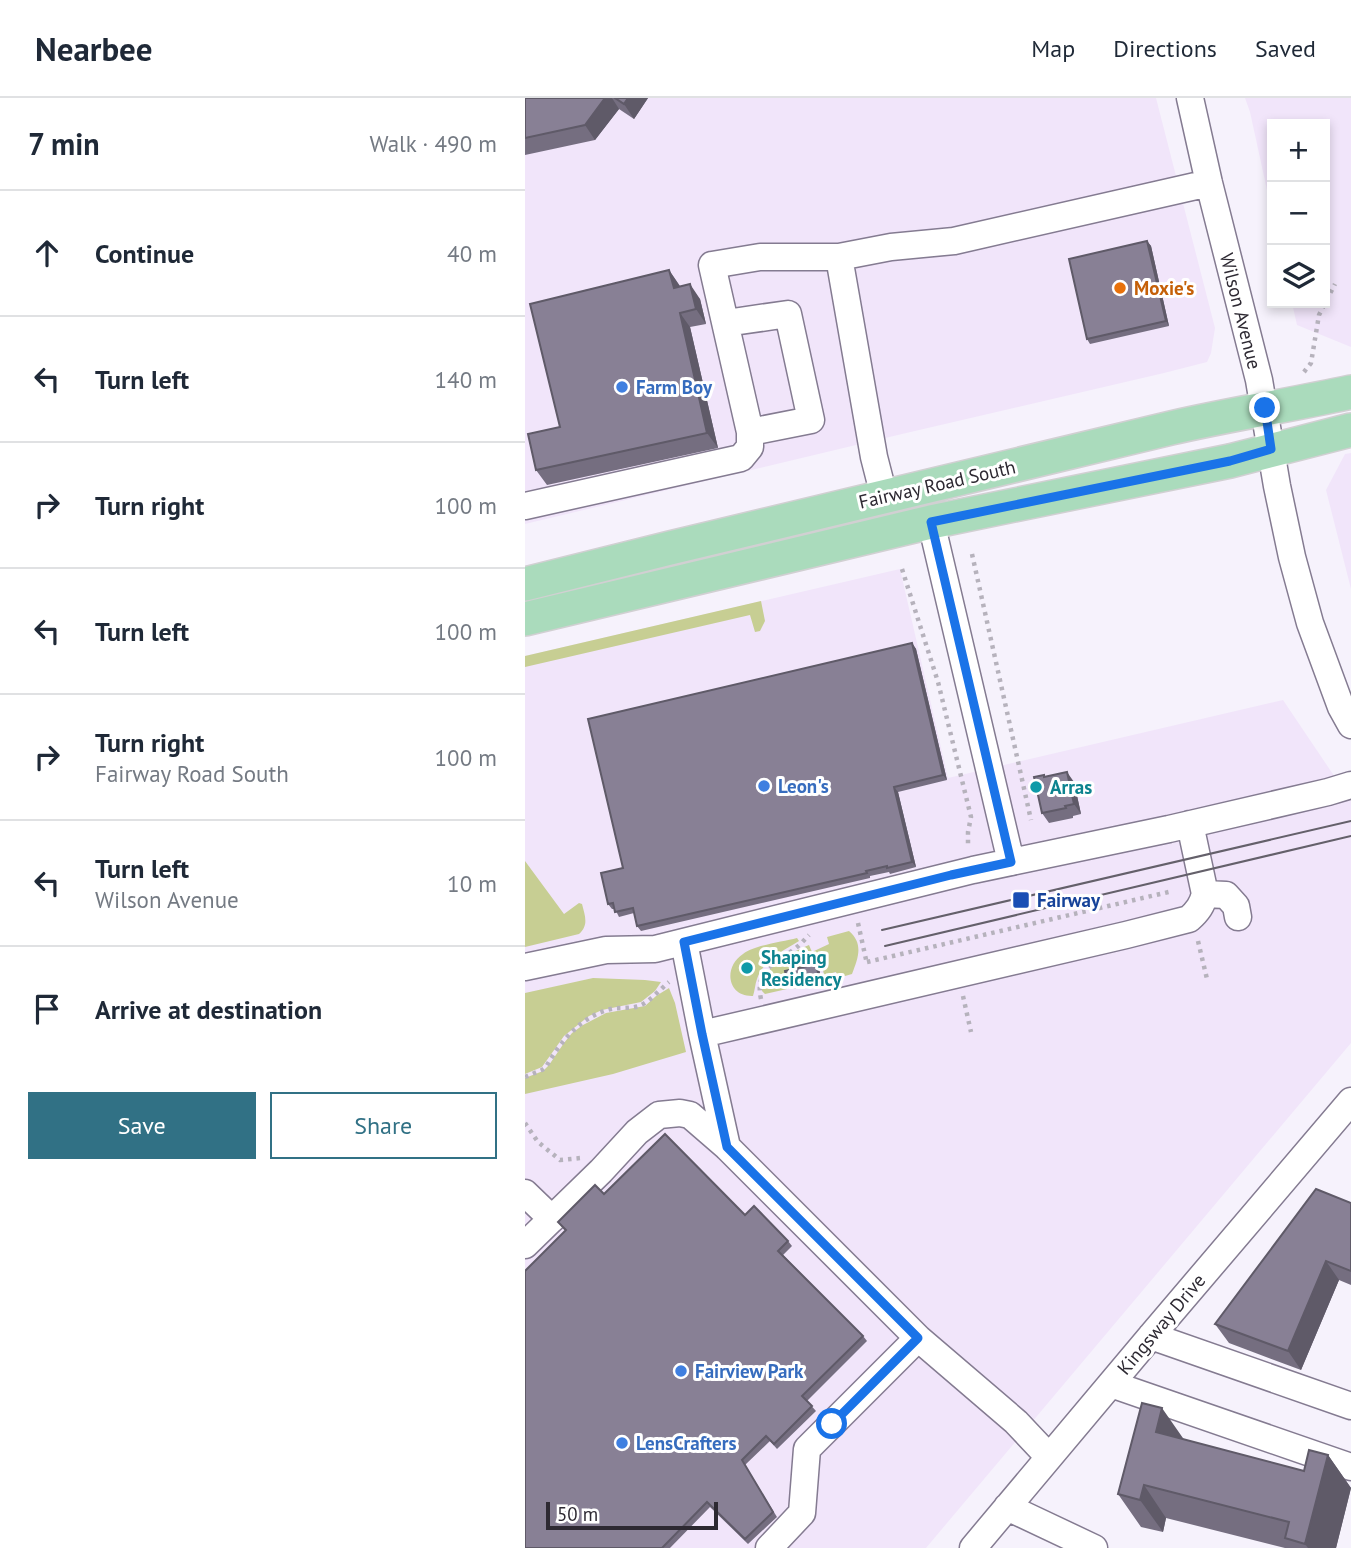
<!DOCTYPE html>
<html lang="en">
<head>
<meta charset="utf-8">
<style>
	:root { --surface:#fff; --page:#f2f2f3; --text:#1f2937; --muted:#747a83; --line:#e0e1e3; --accent:#317185 }
	body { margin:0; font-family:"PT Sans",sans-serif; background:var(--page); color:var(--text) }
	.controls { position:absolute; right:21px; top:21px; display:grid; overflow:hidden; border-radius:0px; box-shadow:0 4px 10px #0003 }
	.controls button { width:63px; height:63px; display:grid; place-items:center; padding:0; border:0; border-bottom:2px solid var(--line); background:var(--surface); color:var(--text); font:35px sans-serif }
	.scale { position:absolute; left:21px; bottom:18px; width:172px; box-sizing:border-box; padding-left:7px; border:4px solid #2d2932; border-top:0; font-size:19px; line-height:24px; white-space:nowrap; color:#2d2932; -webkit-text-stroke:5px #fff; paint-order:stroke }
	.stop { position:absolute; width:21px; height:21px; margin:-16px; border:5px solid #1a73e8; border-radius:50%; background:#fff }
	.stop.end { background:#1a73e8; border-color:#fff; box-shadow:0 2px 7px #0008 }
	.list { margin:0; padding:0; list-style:none }
	h2 { display:flex; justify-content:space-between; align-items:center; height:91px; margin:0; padding:0 28px; font-size:30px }
	h2 small { font-size:23px; font-weight:400; color:var(--muted) }
	.list li { display:grid; grid-template-columns:46px 1fr auto; gap:21px; align-items:center; box-sizing:border-box; height:126px; padding:0 28px; border-top:2px solid var(--line) }
	.list b { display:block; font-size:26px; white-space:nowrap }
	.list p { margin:0; font-size:23px; white-space:nowrap; color:var(--muted) }
	.list em { font-size:23px; font-style:normal; color:var(--muted) }
	.actions { display:flex; gap:14px; padding:21px 28px }
	.actions a { flex:1; padding:16px 0; border:2px solid var(--accent); border-radius:0px; text-align:center; font-size:24px; color:var(--accent) }
	.actions .main { background:var(--accent); color:#fff }
	.icon { flex:none; width:38px; height:38px; fill:none; stroke:currentColor; stroke-width:2; stroke-linecap:round; stroke-linejoin:round }
	.map { position:relative; flex:none; width:826px; height:1450px; overflow:hidden }
	header { display:flex; align-items:center; gap:42px; box-sizing:border-box; height:98px; padding:0 35px; background:var(--surface); border-bottom:2px solid var(--line) }
	header strong { font-size:33px }
	nav { display:flex; gap:38px; margin-inline-start:auto; font-size:24px }
	main { display:flex }
	aside { flex:1; background:var(--surface) }
	.map>svg:first-child { display:block }
	.commercial { fill:#f1e5fa }
	.grass { fill:#c7ce93 }
	.lines { fill:none; stroke-linecap:round; stroke-linejoin:round }
	.minor-casing { stroke:#847b91; stroke-width:29 }
	.major-casing { stroke:#d1d0d2; stroke-width:36 }
	.path { stroke:#b6b2bc; stroke-width:4.5; stroke-dasharray:3.5 5; stroke-linecap:butt }
	.minor { stroke:#fff; stroke-width:26 }
	.major { stroke:#aadbbc; stroke-width:33 }
	.tram { stroke:#64606a; stroke-width:2 }
	.wall { fill:#756e80 }
	.shaded-wall { fill:#5f5a68 }
	.building { fill:#888095; stroke:#5f5a68; stroke-width:2 }
	.route { stroke:#1a73e8; stroke-width:9 }
	.food-dot { fill:#e8710a; stroke:#fff; stroke-width:2.5 }
	.shop-dot { fill:#3f7fe0; stroke:#fff; stroke-width:2.5 }
	.culture-dot { fill:#0f9aa8; stroke:#fff; stroke-width:2.5 }
	.transit-dot { fill:#1a4fb4; stroke:#fff; stroke-width:2.5 }
	.labels { text-anchor:middle; dominant-baseline:central; stroke-width:6; stroke-linejoin:round; paint-order:stroke }
	.food-label { font-size:19px; font-weight:bold; fill:#c56008; stroke:#fff; text-anchor:start }
	.street-label { font-size:19px; fill:#2d2932; stroke:#fff }
	.shop-label { font-size:19px; font-weight:bold; fill:#366cbe; stroke:#fff; text-anchor:start }
	.culture-label { font-size:19px; font-weight:bold; fill:#0d838f; stroke:#fff; text-anchor:start }
	.transit-label { font-size:19px; font-weight:bold; fill:#164399; stroke:#fff; text-anchor:start }
</style>
</head>
<body>
<header>
<strong>Nearbee</strong>
<nav><a>Map</a><a>Directions</a><a>Saved</a></nav>
</header>
<main>
<aside>
<h2>7 min<small>Walk · 490 m</small></h2>
<ul class="list">
<li><svg class="icon" aria-label="ahead" viewBox="0 0 24 24"><path d="M12 20V5M6 11l6-6 6 6"/></svg><div><b>Continue</b></div><em>40 m</em></li>
<li><svg class="icon" aria-label="left" viewBox="0 0 24 24"><path d="M17 20v-9H6M10 6l-5 5 5 5"/></svg><div><b>Turn left</b></div><em>140 m</em></li>
<li><svg class="icon" aria-label="right" viewBox="0 0 24 24"><path d="M7 20v-9h11M14 6l5 5-5 5"/></svg><div><b>Turn right</b></div><em>100 m</em></li>
<li><svg class="icon" aria-label="left" viewBox="0 0 24 24"><path d="M17 20v-9H6M10 6l-5 5 5 5"/></svg><div><b>Turn left</b></div><em>100 m</em></li>
<li><svg class="icon" aria-label="right" viewBox="0 0 24 24"><path d="M7 20v-9h11M14 6l5 5-5 5"/></svg><div><b>Turn right</b><p>Fairway Road South</p></div><em>100 m</em></li>
<li><svg class="icon" aria-label="left" viewBox="0 0 24 24"><path d="M17 20v-9H6M10 6l-5 5 5 5"/></svg><div><b>Turn left</b><p>Wilson Avenue</p></div><em>10 m</em></li>
<li><svg class="icon" aria-label="arrive" viewBox="0 0 24 24"><path d="M6 21V4h12l-3 4 3 4H6"/></svg><div><b>Arrive at destination</b></div></li>
</ul>
<div class="actions"><a class="main">Save</a><a>Share</a></div>
</aside>
<div class="map">
<svg width="826" height="1450" viewBox="0 0 826 1450">
	<rect width="100%" height="100%" fill="#f6f2fc"/>
	<path class="commercial" d="M 0,0 L 631,0 L 690,230 L 686,255 L 682,264 L 639,275 L 377,336 L 0,426 Z
		M 720,0 L 826,0 L 826,249 L 772,227 L 767,205 L 800,205 L 800,26 L 747,26 L 747,115 L 725,14 Z
		M 826,355 L 826,491 L 801,392 L 820,356 Z
		M 375,471 L 423,680 L 758,602 L 826,703 L 826,945 L 401,1450 L 0,1450 L 0,558 Z"/>
	<path class="grass" d="M 236,503 L 240,523 L 235,533 L 230,534 L 225,517 L 0,569 L 0,558 Z
		M 0,763 L 39,816 L 54,805 L 57,806 C 60,818 64,827 54,836 L 0,849 Z
		M 324,833 C 339,846 333,860 327,876 L 313,880 L 311,874 L 299,877 L 298,872 L 295,872 L 260,881 L 262,891 L 240,896 L 237,893 C 236,869 265,855 284,847 L 287,854 L 304,846 L 302,839 Z
		M 272,840 L 274,843 C 258,853 238,862 232,881 C 230,886 230,892 228,898 C 202,899 198,869 218,856 C 230,847 257,844 272,840 Z
		M 68,880 L 120,882 L 136,884 L 130,893 L 116,904 L 77,912 L 64,918 L 39,938 L 17,969 L 0,976 L 0,895 Z
		M 144,890 L 150,905 L 161,954 L 88,976 L 0,996 L 0,980 L 18,973 L 24,967 L 39,945 L 47,935 L 58,927 L 81,915 L 120,908 L 131,898 Z"/>
	<g class="lines">
		<g class="minor-casing">
			<path id="minor" d="M 665,0 L 684,85 L 734,282 L 752,388 L 767,459 L 785,525 L 816,609 L 826,627
				M 201,225 L 263,216 L 286,322 L 225,334
				M 359,398 L 349,359 L 314,159 L 366,149 L 429,143 L 684,85
				M 0,408 L 216,360 L 225,349 L 225,334 L 187,167 L 235,159 L 314,159
				M 406,424 L 486,764
				M 680,796 L 701,797 L 711,808 L 713,819
				M 159,844 L 177,936 L 202,1049
				M 0,869 L 81,852 L 130,851 L 448,772 L 644,731 L 803,694 L 826,687
				M 177,936 L 601,837 L 664,821 C 673,813 677,807 680,796 L 665,726
				M 0,1095 L 27,1121
				M 0,1147 L 76,1073 L 112,1034 L 134,1017 L 155,1015 L 165,1017 L 202,1049 L 393,1240 L 491,1324 L 524,1359
				M 626,1238 L 826,1308
				M 586,1286 L 826,1369
				M 482,1409 L 569,1450
				M 244,1450 L 277,1415 L 282,1351 L 393,1240
				M 448,1450 L 626,1238 L 826,1003"/>
		</g>
		<g class="major-casing">
			<path id="major" d="M 0,486 L 145,450 L 646,330 C 706,316 766,307 826,294
				M 0,521 L 406,424 L 705,363 L 826,332"/>
		</g>
		<path class="path" d="M 779,274 L 786,265 L 794,217 L 810,186
			M 447,456 L 506,722
			M 377,471 L 413,584 L 446,719 L 443,734 L 443,750
			M 333,825 L 342,866
			M 673,843 L 682,881
			M 342,864 L 648,793
			M 438,898 L 446,934
			M 236,901 C 229,870 253,865 272,849 C 276,846 280,841 284,837
			M 0,979 L 17,972 L 21,969 C 35,944 56,918 86,911 C 95,909 105,911 114,908 C 125,904 135,891 144,884
			M 0,1025 L 13,1044 L 35,1062 L 56,1060"/>
		<use href="#minor" class="minor"/>
		<use href="#major" class="major"/>
		<path class="tram" d="M 357,832 L 826,723
			M 360,848 L 826,738"/>
	</g>
	<path class="wall" d="M 0,0 L 123,0 L 109,21 L 94,11 L 70,42 L 0,57 Z
		M 622,143 L 626,148 L 644,228 L 565,246 L 562,241 Z
		M 144,172 L 155,188 L 175,201 L 181,226 L 165,229 L 193,350 L 22,387 L 11,372 L 35,329 Z
		M 387,545 L 391,551 L 422,682 L 373,694 L 391,769 L 365,776 L 364,774 L 345,778 L 345,780 L 116,833 L 112,828 L 109,815 L 94,819 L 90,811 L 87,811 L 83,806 L 98,770 Z
		M 520,679 L 549,684 L 556,716 L 548,718 L 548,720 L 524,725 L 517,715 Z
		M 291,866 L 294,871 L 297,884 L 267,891 L 263,886 Z
		M 79,1096 L 220,1117 L 263,1143 L 267,1148 L 258,1157 L 338,1238 L 342,1243 L 282,1303 L 291,1313 L 252,1351 L 245,1343 L 220,1367 L 252,1419 L 223,1446 L 185,1409 L 145,1450 L 0,1450 L 40,1133 L 33,1124 Z
		M 826,1105 L 826,1187 L 814,1182 L 776,1272 L 704,1245 L 690,1226 Z
		M 660,1342 L 779,1373 L 803,1357 L 826,1390 L 811,1450 L 760,1450 L 641,1420 L 638,1434 L 616,1429 L 593,1396 Z"/>
	<path class="shaded-wall" d="M 80,0 L 87,0 L 94,11 L 70,42 L 60,27 Z
		M 103,0 L 123,0 L 109,21 L 99,6 Z
		M 622,143 L 626,148 L 644,228 L 641,223 Z
		M 144,172 L 154,187 L 159,204 L 149,190 Z
		M 165,186 L 175,201 L 181,226 L 171,211 Z
		M 155,215 L 165,229 L 193,350 L 182,335 Z
		M 387,545 L 391,551 L 422,682 L 418,677 Z
		M 542,674 L 549,684 L 556,716 L 549,706 Z
		M 369,689 L 373,694 L 391,769 L 387,764 Z
		M 291,866 L 294,871 L 297,884 L 294,879 Z
		M 801,1163 L 814,1182 L 776,1272 L 763,1253 Z
		M 637,1310 L 660,1343 L 631,1334 Z
		M 803,1357 L 826,1390 L 811,1450 L 783,1450 L 780,1446 Z
		M 619,1387 L 641,1420 L 638,1434 L 615,1402 Z"/>
	<path class="building" d="M 0,0 L 80,0 L 60,27 L 0,40 Z
		M 90,0 L 103,0 L 99,6 Z
		M 622,143 L 641,223 L 562,241 L 544,161 Z
		M 144,172 L 149,190 L 165,186 L 171,211 L 155,215 L 182,335 L 11,372 L 3,336 L 35,329 L 5,206 Z
		M 387,545 L 418,677 L 369,689 L 387,764 L 362,770 L 362,768 L 341,773 L 342,775 L 112,828 L 108,810 L 90,814 L 88,805 L 83,806 L 76,775 L 98,770 L 63,621 Z
		M 542,674 L 549,706 L 540,708 L 541,710 L 517,715 L 509,679 L 519,677 L 519,679 Z
		M 291,866 L 294,879 L 263,886 L 260,873 Z
		M 140,1036 L 220,1117 L 229,1108 L 263,1143 L 253,1153 L 338,1238 L 277,1298 L 287,1308 L 249,1346 L 241,1338 L 217,1362 L 248,1414 L 220,1441 L 182,1404 L 137,1450 L 0,1450 L 0,1173 L 41,1132 L 33,1124 L 70,1087 L 79,1096 Z
		M 791,1091 L 826,1105 L 826,1173 L 801,1163 L 763,1253 L 690,1226 Z
		M 617,1305 L 637,1310 L 631,1334 L 779,1373 L 784,1352 L 803,1357 L 780,1446 L 760,1440 L 764,1424 L 619,1387 L 615,1402 L 593,1396 Z"/>
	<g class="lines">
		<path class="route" d="M 307,1326 L 393,1240 L 202,1049 L 177,936 L 159,844 L 426,777 L 486,764 L 406,424 L 705,363 L 746,351 L 740,310"/>
	</g>
	<circle class="food-dot" cx="595" cy="190" r="7"/>
	<g class="shop-dot">
		<circle cx="97" cy="289" r="7"/>
		<circle cx="239" cy="688" r="7"/>
		<circle cx="156" cy="1273" r="7"/>
		<circle cx="97" cy="1345" r="7"/>
	</g>
	<g class="culture-dot">
		<circle cx="511" cy="689" r="7"/>
		<circle cx="222" cy="870" r="7"/>
	</g>
	<rect class="transit-dot" x="487" y="793" width="18" height="18" rx="3.5"/>
	<g class="labels">
		<g class="food-label">
			<text x="609" y="190">Moxie's</text>
		</g>
		<g class="street-label">
			<text transform="translate(716 213) rotate(76)">Wilson Avenue</text>
			<text transform="translate(412 386) rotate(-13)">Fairway Road South</text>
			<text transform="translate(636 1226) rotate(-50)">Kingsway Drive</text>
		</g>
		<g class="shop-label">
			<text x="111" y="289">Farm Boy</text>
			<text x="253" y="688">Leon's</text>
			<text x="170" y="1273">Fairview Park</text>
			<text x="111" y="1345">LensCrafters</text>
		</g>
		<g class="culture-label">
			<text x="525" y="689">Arras</text>
			<text x="236" y="859">Shaping<tspan x="236" dy="22">Residency</tspan></text>
		</g>
		<g class="transit-label">
			<text x="512" y="802">Fairway</text>
		</g>
	</g>
</svg>
<div class="controls">
<button>+</button>
<button>−</button>
<button><svg class="icon" aria-label="layers" viewBox="0 0 24 24"><path d="M12 4l9 5-9 5-9-5zM3 14l9 5 9-5"/></svg></button>
</div>
<div class="scale">50 m</div>
<div class="stop" style="left:307px;top:1326px"></div>
<div class="stop end" style="left:740px;top:310px"></div>
</div>
</main>
</body>
</html>
